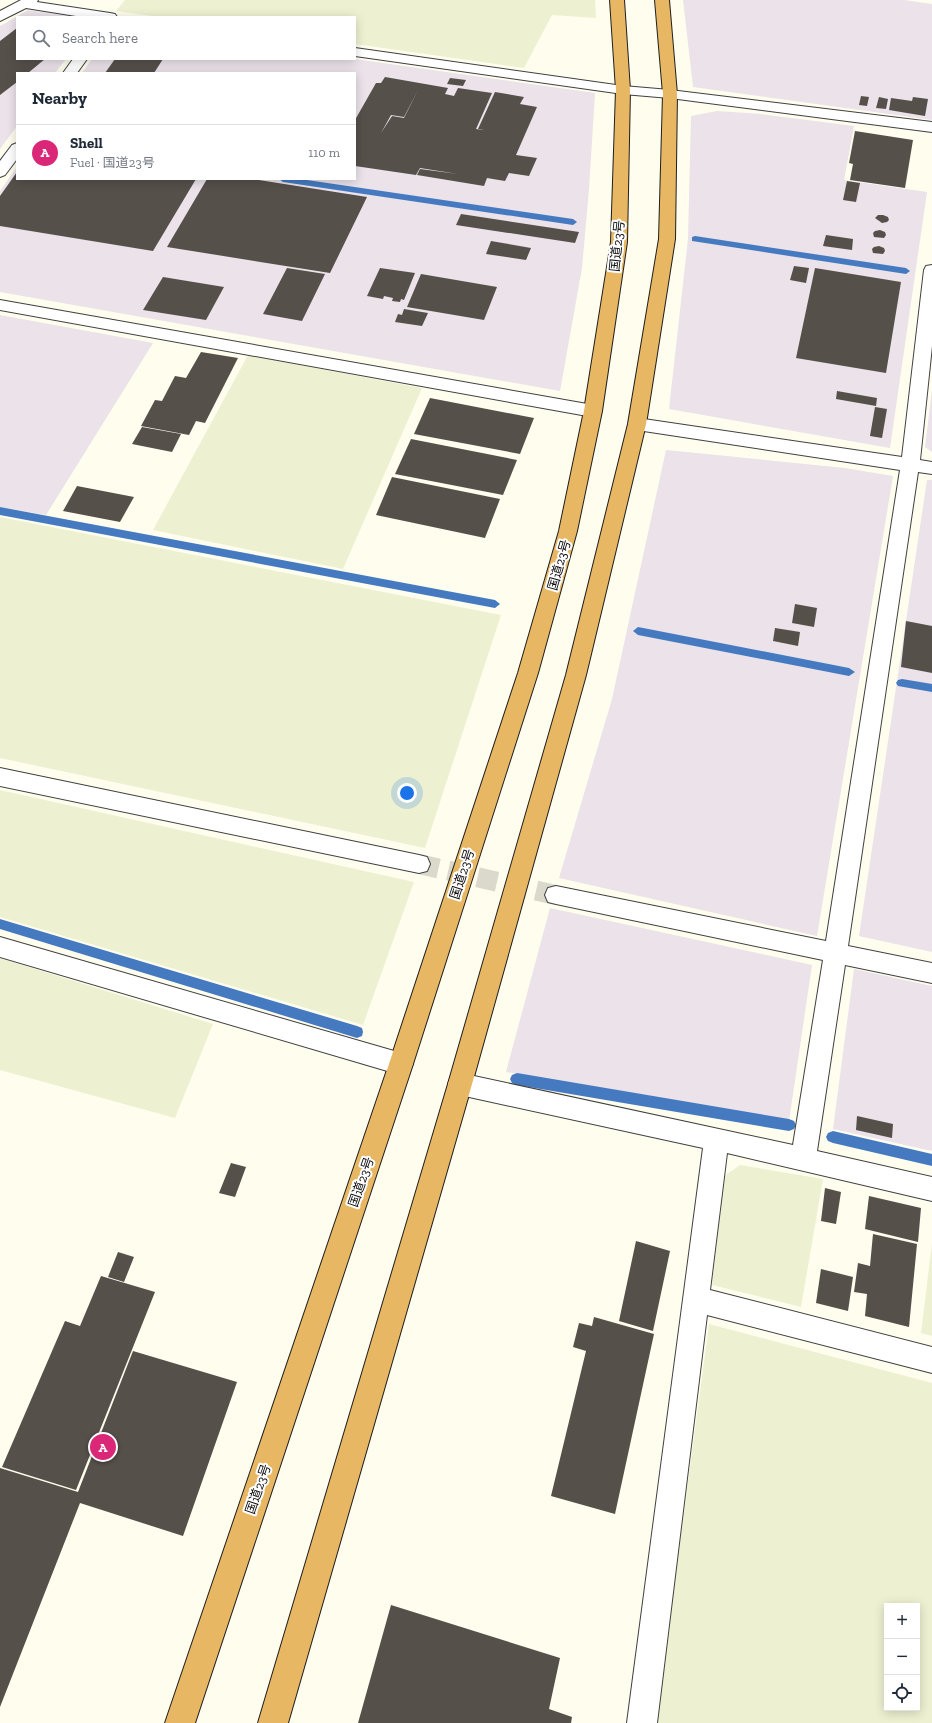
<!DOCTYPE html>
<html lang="en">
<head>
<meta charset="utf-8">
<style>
	:root { --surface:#fff; --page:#f2f2f3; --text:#1f2937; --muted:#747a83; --line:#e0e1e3; --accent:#db2777 }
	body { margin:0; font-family:"Zilla Slab","Noto Sans JP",serif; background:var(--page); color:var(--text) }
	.controls { position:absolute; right:12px; bottom:12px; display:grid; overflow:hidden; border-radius:0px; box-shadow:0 2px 10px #0003 }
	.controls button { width:36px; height:36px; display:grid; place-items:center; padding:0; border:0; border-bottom:1px solid var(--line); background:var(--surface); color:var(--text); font:20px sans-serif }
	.you { position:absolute; left:407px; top:793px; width:14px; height:14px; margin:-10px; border:3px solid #fff; border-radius:50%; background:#1a73e8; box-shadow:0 0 0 6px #1a73e833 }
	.badge { display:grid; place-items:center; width:26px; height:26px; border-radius:50%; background:var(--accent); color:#fff; font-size:13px; font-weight:700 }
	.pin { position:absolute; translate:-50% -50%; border:2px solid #fff; box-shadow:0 1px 4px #0006 }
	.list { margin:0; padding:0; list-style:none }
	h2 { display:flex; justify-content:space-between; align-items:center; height:52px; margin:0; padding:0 16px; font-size:17px }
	h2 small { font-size:13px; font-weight:400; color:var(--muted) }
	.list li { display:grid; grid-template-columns:26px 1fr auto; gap:12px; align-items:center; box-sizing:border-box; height:56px; padding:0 16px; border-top:1px solid var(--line) }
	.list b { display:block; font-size:15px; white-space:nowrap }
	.list p { margin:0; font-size:13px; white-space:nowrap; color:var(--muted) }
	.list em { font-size:13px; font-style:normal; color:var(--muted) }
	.icon { flex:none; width:22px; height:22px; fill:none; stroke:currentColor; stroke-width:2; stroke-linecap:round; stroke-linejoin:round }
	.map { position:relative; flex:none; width:932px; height:1723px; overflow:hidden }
	.search { position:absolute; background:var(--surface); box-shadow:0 2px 10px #0003; left:16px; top:16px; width:340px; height:44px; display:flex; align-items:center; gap:10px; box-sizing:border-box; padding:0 14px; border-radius:0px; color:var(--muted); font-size:15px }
	.panel { position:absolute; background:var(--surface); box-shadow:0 2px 10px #0003; left:16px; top:72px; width:340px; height:108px; border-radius:0px }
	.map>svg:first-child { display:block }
	.industrial { fill:#ebe2ea }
	.farmland { fill:#eef1d1; fill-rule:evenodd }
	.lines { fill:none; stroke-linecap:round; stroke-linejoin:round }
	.stream { fill:#457ac1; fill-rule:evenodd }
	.building { fill:#55504a; fill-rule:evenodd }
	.minor-tunnel { stroke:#dad9cc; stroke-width:20; stroke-dasharray:20 10; stroke-linecap:butt }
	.minor-casing { stroke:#404040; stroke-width:2 }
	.highway-casing { stroke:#1e1e1e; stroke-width:2 }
	.minor { fill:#fff; fill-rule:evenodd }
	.highway { fill:#e7b763; fill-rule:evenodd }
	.labels { text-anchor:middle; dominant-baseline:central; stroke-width:4; stroke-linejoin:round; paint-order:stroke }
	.street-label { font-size:13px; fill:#0d0d0d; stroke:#fff }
</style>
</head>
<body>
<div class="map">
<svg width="932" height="1723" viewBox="0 0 932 1723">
	<rect width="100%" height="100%" fill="#fefdee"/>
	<path class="industrial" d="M 683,0 L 904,0 L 932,4 L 932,120 L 693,87 Z
		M 28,10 L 75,17 L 17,17 L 17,59 L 66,59 L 55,73 L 17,73 L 17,126 L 0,149 L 0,26 Z
		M 92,59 L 355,59 L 595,93 L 589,189 L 582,268 L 560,391 L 0,292 L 0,191 L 17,167 L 17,179 L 355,179 L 355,73 L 82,73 Z
		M 717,111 L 761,114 L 854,126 L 844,180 L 927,192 L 890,448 L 669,409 L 688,239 L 691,116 Z
		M 0,315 L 153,343 L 46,515 L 0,507 Z
		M 932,390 L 932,452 L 925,447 Z
		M 666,450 L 845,468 L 893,476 L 817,936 L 559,878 L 612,699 Z
		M 927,480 L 932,480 L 932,952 L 859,936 Z
		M 550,908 L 812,965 L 789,1121 L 506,1072 Z
		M 854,969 L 932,986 L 932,1151 L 833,1129 Z"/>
	<path class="farmland" d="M 125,0 L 595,0 L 596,18 L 552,15 L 524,68 L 355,44 L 355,17 L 161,17 L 116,11 Z
		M 248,355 L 422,388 L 343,569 L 153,530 Z
		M 0,517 L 501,615 L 425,848 L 0,758 Z
		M 0,790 L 414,882 L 363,1025 L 0,917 Z
		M 0,958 L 213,1024 L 175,1118 L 0,1070 Z
		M 740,1165 L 823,1179 L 801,1307 L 712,1285 L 724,1176 Z
		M 932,1243 L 932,1336 L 921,1333 Z
		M 709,1324 L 932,1383 L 932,1723 L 656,1723 ZM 887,1606 L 917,1606 L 917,1708 L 887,1708 Z"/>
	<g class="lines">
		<path class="stream" d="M 279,179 L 300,179 L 573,219 L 577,222 L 573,225 L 283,182 Z
			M 695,236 L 906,268 L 910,271 L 906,274 L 692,241 L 692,237 Z
			M 0,507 L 495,600 L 500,604 L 495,608 L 0,515 Z
			M 638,627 L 849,668 L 855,672 L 849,676 L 638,635 L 633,631 Z
			M 902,679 L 932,684 L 932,692 L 898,686 L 896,683 L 898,680 Z
			M 0,919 L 357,1026 L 362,1028 L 363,1032 L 362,1036 L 357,1038 L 0,929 Z
			M 517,1073 L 789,1119 L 794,1121 L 796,1125 L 794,1129 L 789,1131 L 517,1085 L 512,1083 L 510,1079 L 512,1075 Z
			M 833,1131 L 932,1154 L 932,1166 L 833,1143 L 828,1141 L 826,1137 L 828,1133 Z"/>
	</g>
	<path class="building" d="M 17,28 L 17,59 L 45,59 L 28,73 L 17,73 L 17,82 L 0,95 L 0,41 Z
		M 115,59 L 163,59 L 154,73 L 105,73 Z
		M 385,77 L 448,88 L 445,94 L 454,96 L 458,88 L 492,93 L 476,129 L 484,130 L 478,129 L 495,92 L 524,97 L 520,104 L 537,107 L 516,155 L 537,158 L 529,176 L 509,173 L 505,181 L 487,178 L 484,186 L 417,175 L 420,169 L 458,174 L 420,168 L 416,175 L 355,166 L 355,120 L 376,83 L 381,83 ZM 418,90 L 404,118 L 392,116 L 381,133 L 391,115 L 404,117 Z
		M 450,78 L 466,80 L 463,86 L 447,84 Z
		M 861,96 L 869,97 L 867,106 L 859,105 Z
		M 879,97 L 888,99 L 886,109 L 876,108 Z
		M 913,97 L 928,99 L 925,116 L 889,110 L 891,98 L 912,101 Z
		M 855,131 L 913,140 L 905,188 L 850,180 L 853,164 L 849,163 Z
		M 17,172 L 17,179 L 196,179 L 153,251 L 0,226 L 0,196 Z
		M 207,179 L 252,179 L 367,197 L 330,273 L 167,247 Z
		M 847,181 L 860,183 L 856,202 L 843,200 Z
		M 461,214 L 579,232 L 575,243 L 456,225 Z
		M 878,215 L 883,215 L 888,217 L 889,220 L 887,222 L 882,223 L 875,218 Z
		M 880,230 L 885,232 L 886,235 L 884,238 L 874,237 L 873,233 L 875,231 Z
		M 826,235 L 853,239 L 852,250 L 823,246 Z
		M 491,241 L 531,248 L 526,260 L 486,254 Z
		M 879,246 L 884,248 L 885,251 L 883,254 L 873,253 L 872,249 L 874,247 Z
		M 794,266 L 809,268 L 806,283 L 790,280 Z
		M 287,268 L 325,274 L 302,321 L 263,314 Z
		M 380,268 L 415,273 L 404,300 L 401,299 L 400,302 L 392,301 L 393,298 L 384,296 L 383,299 L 367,296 Z
		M 815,268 L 901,282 L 886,373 L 796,358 Z
		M 421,274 L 497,287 L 484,320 L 407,307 Z
		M 163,277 L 224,287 L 206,320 L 143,310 Z
		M 404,309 L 428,313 L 422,326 L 395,322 L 398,314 L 402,315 Z
		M 201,352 L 238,358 L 205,423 L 196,421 L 189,435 L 141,426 L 155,400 L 162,401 L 175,376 L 186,378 Z
		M 837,391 L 877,398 L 876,406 L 836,399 Z
		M 430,398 L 534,418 L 520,454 L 414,434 Z
		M 875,407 L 887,409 L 882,438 L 870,436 Z
		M 142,427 L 181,434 L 172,452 L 132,444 Z
		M 411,439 L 517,460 L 503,495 L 395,474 Z
		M 392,477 L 500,499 L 485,538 L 376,515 Z
		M 77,486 L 134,497 L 120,522 L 63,511 Z
		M 795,604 L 817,608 L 814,627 L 792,623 Z
		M 906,621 L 932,626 L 932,673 L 901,667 Z
		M 775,628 L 800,632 L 798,646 L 773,641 Z
		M 857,1116 L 893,1124 L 892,1138 L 856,1130 Z
		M 231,1163 L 246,1167 L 235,1197 L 219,1193 Z
		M 825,1188 L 841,1192 L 836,1224 L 821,1221 Z
		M 869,1196 L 921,1208 L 918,1242 L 865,1229 Z
		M 873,1234 L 917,1244 L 909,1327 L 865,1316 L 867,1294 L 854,1292 L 858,1263 L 870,1266 Z
		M 636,1241 L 670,1251 L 653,1331 L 619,1321 Z
		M 118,1252 L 134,1257 L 124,1282 L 108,1277 Z
		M 821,1269 L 853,1277 L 848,1311 L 816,1303 Z
		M 101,1276 L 155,1292 L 76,1490 L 2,1467 L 65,1321 L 80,1326 Z
		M 594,1317 L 654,1334 L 615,1514 L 551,1496 L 586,1351 L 573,1347 L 579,1323 L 592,1326 Z
		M 133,1351 L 237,1382 L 183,1536 L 80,1503 L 0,1707 L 0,1468 L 78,1492 Z
		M 391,1605 L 560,1658 L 549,1709 L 572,1717 L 571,1723 L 358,1723 Z"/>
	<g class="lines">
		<path class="minor-tunnel" d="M 419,864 L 556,895"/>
		<g class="minor-casing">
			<path id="minor" d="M 21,0 L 38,0 L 37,2 L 110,13 L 115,14 L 117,17 L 82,17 L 26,8 L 0,21 L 0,11 Z
				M 355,48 L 623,86 L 670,90 L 932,122 L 932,132 L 670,98 L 623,94 L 355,56 Z
				M 73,59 L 87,59 L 77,73 L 63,73 Z
				M 17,143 L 17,159 L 5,175 L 0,177 L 0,161 L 12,145 Z
				M 932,265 L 932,346 L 920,460 L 932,462 L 932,474 L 918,472 L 848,946 L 932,963 L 932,983 L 845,965 L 817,1151 L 932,1177 L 932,1201 L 727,1153 L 710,1290 L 932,1347 L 932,1373 L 707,1315 L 657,1723 L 627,1723 L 703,1148 L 460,1095 L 451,1092 L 448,1084 L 451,1076 L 460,1073 L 793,1145 L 823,960 L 556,904 L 548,902 L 545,895 L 548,888 L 556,886 L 826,941 L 900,470 L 637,430 L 631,428 L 628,424 L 631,420 L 637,418 L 902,457 L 924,270 L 926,266 Z
				M 0,300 L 593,405 L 599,407 L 602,411 L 599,415 L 593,417 L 0,310 Z
				M 0,768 L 419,855 L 427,857 L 430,864 L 427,871 L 419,873 L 0,786 Z
				M 0,937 L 401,1053 L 409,1056 L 413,1064 L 409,1072 L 401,1075 L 0,957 Z"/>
		</g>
		<g class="highway-casing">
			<path id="highway" d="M 610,0 L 624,0 L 630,90 L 627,242 L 602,411 L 577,531 L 538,673 L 413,1064 L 195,1723 L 165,1723 L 389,1064 L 518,673 L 559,531 L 584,411 L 611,242 L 616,90 Z
				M 655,0 L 669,0 L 677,94 L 675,239 L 646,424 L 586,675 L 472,1084 L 288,1723 L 258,1723 L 448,1084 L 566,675 L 628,424 L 659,239 L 663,94 Z"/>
		</g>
		<use href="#minor" class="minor"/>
		<use href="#highway" class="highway"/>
	</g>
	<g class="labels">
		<g class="street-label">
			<text transform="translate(617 246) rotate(-84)">国道23号</text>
			<text transform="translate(559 565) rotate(-74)">国道23号</text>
			<text transform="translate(462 874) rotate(-72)">国道23号</text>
			<text transform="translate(361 1182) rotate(-71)">国道23号</text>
			<text transform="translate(258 1489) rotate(-71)">国道23号</text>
		</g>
	</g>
</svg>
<div class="controls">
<button>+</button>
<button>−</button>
<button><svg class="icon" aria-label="locate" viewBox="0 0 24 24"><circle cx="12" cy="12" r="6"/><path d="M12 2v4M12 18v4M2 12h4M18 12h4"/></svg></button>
</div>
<div class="you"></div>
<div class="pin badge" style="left:103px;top:1447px">A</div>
<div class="search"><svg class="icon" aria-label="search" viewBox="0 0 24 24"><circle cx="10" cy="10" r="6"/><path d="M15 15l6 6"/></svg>Search here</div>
<section class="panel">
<h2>Nearby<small></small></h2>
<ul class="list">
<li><span class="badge">A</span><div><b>Shell</b><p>Fuel · 国道23号</p></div><em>110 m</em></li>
</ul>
</section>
</div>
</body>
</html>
